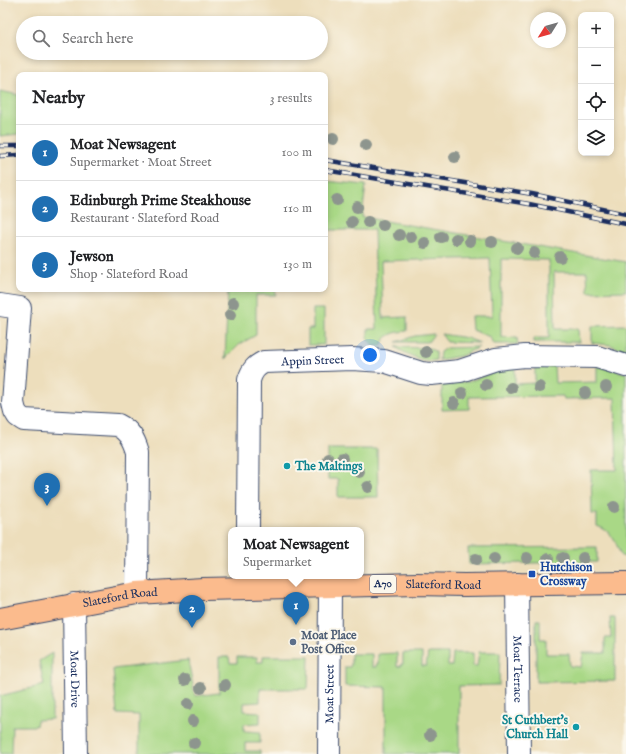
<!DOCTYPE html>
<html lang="en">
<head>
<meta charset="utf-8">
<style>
	:root { --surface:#fff; --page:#f6f6f6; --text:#202124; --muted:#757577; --line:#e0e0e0; --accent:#1f6fb2 }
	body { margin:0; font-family:"IM FELL English",serif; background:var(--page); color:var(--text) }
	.controls { position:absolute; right:12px; top:12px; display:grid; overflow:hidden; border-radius:8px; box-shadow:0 2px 6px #0003 }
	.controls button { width:36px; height:36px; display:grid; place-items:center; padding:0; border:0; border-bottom:1px solid var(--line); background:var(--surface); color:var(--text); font:20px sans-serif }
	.compass { position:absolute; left:530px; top:12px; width:36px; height:36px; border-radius:50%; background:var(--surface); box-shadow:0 2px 6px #0003; rotate:233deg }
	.you { position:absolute; left:370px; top:355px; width:14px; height:14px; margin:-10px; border:3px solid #fff; border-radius:50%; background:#1a73e8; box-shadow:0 0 0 6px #1a73e833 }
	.badge { display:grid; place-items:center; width:26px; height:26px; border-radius:50%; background:var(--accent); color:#fff; font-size:13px; font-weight:700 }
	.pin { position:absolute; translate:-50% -33px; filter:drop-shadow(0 1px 2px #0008) }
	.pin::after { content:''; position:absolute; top:21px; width:14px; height:12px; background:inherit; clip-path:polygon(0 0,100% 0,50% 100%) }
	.popup { position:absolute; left:228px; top:527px; width:136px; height:52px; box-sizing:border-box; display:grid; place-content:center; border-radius:8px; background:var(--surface); filter:drop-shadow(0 1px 3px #0005); font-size:13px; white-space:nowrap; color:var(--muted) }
	.popup b { font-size:15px; color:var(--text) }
	.popup::after { content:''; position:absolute; left:50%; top:100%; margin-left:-8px; border:8px solid transparent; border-top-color:var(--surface) }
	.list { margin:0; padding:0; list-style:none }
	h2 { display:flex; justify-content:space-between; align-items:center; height:52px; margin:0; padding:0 16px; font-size:17px }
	h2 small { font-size:13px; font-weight:400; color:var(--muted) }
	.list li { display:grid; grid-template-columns:26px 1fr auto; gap:12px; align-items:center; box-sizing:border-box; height:56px; padding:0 16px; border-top:1px solid var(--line) }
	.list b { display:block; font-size:15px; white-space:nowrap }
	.list p { margin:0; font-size:13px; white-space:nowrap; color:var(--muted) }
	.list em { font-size:13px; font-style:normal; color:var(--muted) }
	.icon { flex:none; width:22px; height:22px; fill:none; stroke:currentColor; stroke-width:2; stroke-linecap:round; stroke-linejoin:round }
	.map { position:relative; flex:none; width:626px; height:754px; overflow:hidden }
	.search { position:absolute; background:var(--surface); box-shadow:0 2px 6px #0003; left:16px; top:16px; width:312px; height:44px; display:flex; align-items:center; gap:10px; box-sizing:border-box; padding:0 14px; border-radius:22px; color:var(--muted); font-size:15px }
	.panel { position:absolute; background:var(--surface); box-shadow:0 2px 6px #0003; left:16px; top:72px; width:312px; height:220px; border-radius:8px }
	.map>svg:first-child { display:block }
	.green { fill:#a9d886; stroke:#628472 }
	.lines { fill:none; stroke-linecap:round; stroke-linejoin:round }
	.minor-casing { stroke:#3a496c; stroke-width:24 }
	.major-casing { stroke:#3a496c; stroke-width:24 }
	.minor { stroke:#fff; stroke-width:22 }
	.major { stroke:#fbbb8d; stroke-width:22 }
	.rail-casing { stroke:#1b2f5e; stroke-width:4.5 }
	.rail { stroke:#fbf7ec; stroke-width:3; stroke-dasharray:9; stroke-linecap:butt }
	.tree { fill:#8d958e }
	.culture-dot { fill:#0f9aa8; stroke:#fbf7ec; stroke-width:1.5 }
	.transit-dot { fill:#1a4fb4; stroke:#fbf7ec; stroke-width:1.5 }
	.service-dot { fill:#5c6f8a; stroke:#fbf7ec; stroke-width:1.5 }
	.labels { text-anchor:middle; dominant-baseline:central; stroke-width:4; stroke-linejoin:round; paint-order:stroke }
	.shield { fill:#fbf7ec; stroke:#5e6b89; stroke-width:1 }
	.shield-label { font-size:11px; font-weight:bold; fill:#1b2f5e }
	.street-label { font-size:12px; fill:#1b2f5e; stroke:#fbf7ec }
	.culture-label { font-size:12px; font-weight:bold; fill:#0d838f; stroke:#fbf7ec; text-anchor:start }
	.transit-label { font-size:12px; font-weight:bold; fill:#164399; stroke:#fbf7ec; text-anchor:start }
	.service-label { font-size:12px; font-weight:bold; fill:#4e5e75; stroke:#fbf7ec; text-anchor:start }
</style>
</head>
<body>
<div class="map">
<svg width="626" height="754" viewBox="0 0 626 754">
	<rect width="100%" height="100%" fill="#fbf7ec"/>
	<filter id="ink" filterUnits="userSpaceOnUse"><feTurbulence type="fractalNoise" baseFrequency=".025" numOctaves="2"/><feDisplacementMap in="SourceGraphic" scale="8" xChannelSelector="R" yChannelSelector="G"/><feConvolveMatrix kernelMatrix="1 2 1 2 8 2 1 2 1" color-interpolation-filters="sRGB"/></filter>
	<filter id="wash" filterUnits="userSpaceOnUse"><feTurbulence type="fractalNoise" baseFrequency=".012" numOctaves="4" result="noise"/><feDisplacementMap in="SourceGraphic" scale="16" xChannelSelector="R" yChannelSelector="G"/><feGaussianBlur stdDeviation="0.9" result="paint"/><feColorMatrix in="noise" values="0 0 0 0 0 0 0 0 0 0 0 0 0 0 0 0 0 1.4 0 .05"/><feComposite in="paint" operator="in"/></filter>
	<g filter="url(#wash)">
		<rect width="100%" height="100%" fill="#eddebc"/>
		<path class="green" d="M 0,91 L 19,95 L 19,134 L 0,136 Z
			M 325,181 L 366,185 L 362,217 L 626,262 L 626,291 L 588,292 L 587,272 L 554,272 L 555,329 L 578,329 L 579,342 L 534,342 L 534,338 L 549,338 L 549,260 L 501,259 L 501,337 L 517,338 L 518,344 L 493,344 L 490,337 L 472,330 L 471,316 L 492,316 L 490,258 L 381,261 L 383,318 L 407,317 L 407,331 C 395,332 385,334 381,346 L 374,346 L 368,340 L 368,329 L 377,329 L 374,230 L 325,230 Z
			M 228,289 L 275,289 L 276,295 L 256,295 L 256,335 L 240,344 L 225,359 Z
			M 313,309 L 324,309 L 324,345 L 308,345 L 308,329 L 313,329 Z
			M 626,325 L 626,351 L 610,345 L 592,343 L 592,326 Z
			M 434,334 L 428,342 L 396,342 L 415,336 Z
			M 441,334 L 467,338 L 480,343 L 447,342 Z
			M 396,347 L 429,348 L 436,352 L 436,360 C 426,364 403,353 396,347 Z
			M 479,347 L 461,356 L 439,360 L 440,352 L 446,348 Z
			M 515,364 L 515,384 L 535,383 L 535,365 L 554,365 L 555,383 L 597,382 L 597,366 L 626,373 L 626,557 L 621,556 C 616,542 612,531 597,526 L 597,514 L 592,514 L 591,470 L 617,470 L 615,398 L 564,399 L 563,396 L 469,397 L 469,409 L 442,410 L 442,385 L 453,385 L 453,382 L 468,382 Z
			M 328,449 L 377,449 L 378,497 L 338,497 L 338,479 L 328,479 Z
			M 597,547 L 597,562 L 469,564 L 468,548 Z
			M 610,618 L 615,618 L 615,681 L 536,682 L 536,620 L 540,620 L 540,639 L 546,639 L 546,654 L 569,654 L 570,666 L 581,667 L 583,653 L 605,653 L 605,638 L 611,638 Z
			M 479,652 L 500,652 L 499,685 L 459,686 L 459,754 L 386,754 L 386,687 L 345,686 L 345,667 L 350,667 L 351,664 L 351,654 L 372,654 L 372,667 L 376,667 L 376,664 L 378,664 L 378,654 L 397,653 L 397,667 L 401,666 L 401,664 L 403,664 L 403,653 L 422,653 L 422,666 L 426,666 L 428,653 L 448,653 L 448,666 L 452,666 L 453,653 L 473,653 L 473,666 L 477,666 Z
			M 52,653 L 52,719 L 37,720 L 36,726 L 12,726 L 11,754 L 0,754 L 0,696 L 44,685 L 39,661 Z
			M 263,656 L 309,656 L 308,689 L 260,689 L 260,702 L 244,703 L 244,711 L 260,712 L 260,723 L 244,724 L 244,731 L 260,732 L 260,743 L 245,743 L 245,751 L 260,751 L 260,754 L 139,754 L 139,715 L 117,714 L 113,669 L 188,660 L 195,696 L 219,693 L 219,657 L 229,657 L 230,663 L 237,663 L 237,657 L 257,657 L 257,662 L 263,662 Z"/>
	</g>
	<g filter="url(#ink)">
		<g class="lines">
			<g class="minor-casing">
				<g id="minor">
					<path d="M 0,305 L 20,308 L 13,403 L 15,411 L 18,416 L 24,420 L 118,425 C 130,431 134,439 138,452 L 137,593"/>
					<path id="s1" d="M 248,530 L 249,380 C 252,370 256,366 264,362 L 352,359 L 384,361 L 421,373 L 431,374 L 460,371 L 496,359 L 525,356 L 597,357 L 626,366"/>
					<path id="s2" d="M 517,584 L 519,754"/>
					<path id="s3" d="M 74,604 L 76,754"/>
					<path id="s4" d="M 329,754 L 330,586"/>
				</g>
			</g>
			<g class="major-casing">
				<g id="major">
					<path id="s5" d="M 0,619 L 137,593 L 203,589 L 417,584 L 464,585 L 626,583"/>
				</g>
			</g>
			<use href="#minor" class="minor"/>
			<use href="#major" class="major"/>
			<g class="rail-casing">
				<path id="rail" d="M 0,146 L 19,146
					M 0,156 L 19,155
					M 325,160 L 532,194 L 626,214
					M 325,170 L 529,204 L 626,224"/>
			</g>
			<use href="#rail" class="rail"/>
		</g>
		<g class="tree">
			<circle cx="333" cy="139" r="6"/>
			<circle cx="366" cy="145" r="6"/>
			<circle cx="455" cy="157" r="6"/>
			<circle cx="337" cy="200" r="6"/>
			<circle cx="357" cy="207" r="6"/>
			<circle cx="352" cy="222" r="6"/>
			<circle cx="368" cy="222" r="6"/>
			<circle cx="383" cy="225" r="6"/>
			<circle cx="399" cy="235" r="6"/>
			<circle cx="411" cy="237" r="6"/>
			<circle cx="441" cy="237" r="6"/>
			<circle cx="456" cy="239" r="6"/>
			<circle cx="470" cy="241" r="6"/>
			<circle cx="492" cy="242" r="6"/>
			<circle cx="425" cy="243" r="6"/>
			<circle cx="517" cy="248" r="6"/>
			<circle cx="534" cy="253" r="6"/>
			<circle cx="560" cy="257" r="6"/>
			<circle cx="233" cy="303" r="6"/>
			<circle cx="230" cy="315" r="6"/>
			<circle cx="426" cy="352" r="6"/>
			<circle cx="486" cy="385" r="6"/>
			<circle cx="539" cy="387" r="6"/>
			<circle cx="606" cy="387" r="6"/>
			<circle cx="511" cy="388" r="6"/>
			<circle cx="462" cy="393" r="6"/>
			<circle cx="585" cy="393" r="6"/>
			<circle cx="454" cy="403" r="6"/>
			<circle cx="328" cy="459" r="6"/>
			<circle cx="342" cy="459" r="6"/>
			<circle cx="359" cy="472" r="6"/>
			<circle cx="368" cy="487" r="6"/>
			<circle cx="614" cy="507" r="6"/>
			<circle cx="527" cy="558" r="6"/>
			<circle cx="563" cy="558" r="6"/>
			<circle cx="583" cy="558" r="6"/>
			<circle cx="476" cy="559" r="6"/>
			<circle cx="494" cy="559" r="6"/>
			<circle cx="548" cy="559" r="6"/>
			<circle cx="185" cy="680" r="6"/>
			<circle cx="225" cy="685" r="6"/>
			<circle cx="201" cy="688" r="6"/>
			<circle cx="188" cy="704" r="6"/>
			<circle cx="193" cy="721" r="6"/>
			<circle cx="430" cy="735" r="6"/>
			<circle cx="194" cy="743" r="6"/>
		</g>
	</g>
	<g class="culture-dot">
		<circle cx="287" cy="466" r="4"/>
		<circle cx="576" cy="727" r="4"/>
	</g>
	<rect class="transit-dot" x="528" y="570" width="8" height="8" rx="2"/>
	<circle class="service-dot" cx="293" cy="642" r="4"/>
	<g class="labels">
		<rect class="shield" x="370" y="575" width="26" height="18" rx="3"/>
		<g class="shield-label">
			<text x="383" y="584">A70</text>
		</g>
		<g class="street-label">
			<text stroke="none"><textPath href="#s1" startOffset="223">Appin Street</textPath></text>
			<text stroke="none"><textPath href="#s5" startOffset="446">Slateford Road</textPath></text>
			<text stroke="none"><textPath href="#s5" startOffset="122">Slateford Road</textPath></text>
			<text stroke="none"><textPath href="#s2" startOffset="85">Moat Terrace</textPath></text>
			<text stroke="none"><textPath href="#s3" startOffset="75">Moat Drive</textPath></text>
			<text stroke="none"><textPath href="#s4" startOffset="60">Moat Street</textPath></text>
		</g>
		<g class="culture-label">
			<text x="295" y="466">The Maltings</text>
			<text x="568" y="720" text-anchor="end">St Cuthbert's<tspan x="568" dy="14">Church Hall</tspan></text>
		</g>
		<g class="transit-label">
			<text x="540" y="567">Hutchison<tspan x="540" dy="14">Crossway</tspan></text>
		</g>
		<g class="service-label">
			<text x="301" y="635">Moat Place<tspan x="301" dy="14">Post Office</tspan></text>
		</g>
	</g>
</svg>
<div class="controls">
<button>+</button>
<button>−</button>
<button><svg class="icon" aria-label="locate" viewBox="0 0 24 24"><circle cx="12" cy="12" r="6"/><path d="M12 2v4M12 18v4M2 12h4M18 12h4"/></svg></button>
<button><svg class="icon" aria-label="layers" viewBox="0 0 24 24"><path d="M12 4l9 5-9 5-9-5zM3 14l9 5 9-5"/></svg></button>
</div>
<svg class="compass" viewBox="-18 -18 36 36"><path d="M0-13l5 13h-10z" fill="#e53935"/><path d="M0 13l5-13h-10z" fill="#757577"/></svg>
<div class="you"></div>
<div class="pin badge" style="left:296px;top:625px">1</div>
<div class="popup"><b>Moat Newsagent</b>Supermarket</div>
<div class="pin badge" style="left:192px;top:628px">2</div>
<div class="pin badge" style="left:47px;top:506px">3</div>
<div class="search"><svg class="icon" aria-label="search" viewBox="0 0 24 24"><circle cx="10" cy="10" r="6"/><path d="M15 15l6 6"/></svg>Search here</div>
<section class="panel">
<h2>Nearby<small>3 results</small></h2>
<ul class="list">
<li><span class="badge">1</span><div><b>Moat Newsagent</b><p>Supermarket · Moat Street</p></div><em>100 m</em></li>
<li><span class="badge">2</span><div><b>Edinburgh Prime Steakhouse</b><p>Restaurant · Slateford Road</p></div><em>110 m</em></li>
<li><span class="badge">3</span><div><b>Jewson</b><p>Shop · Slateford Road</p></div><em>130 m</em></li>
</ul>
</section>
</div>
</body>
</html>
